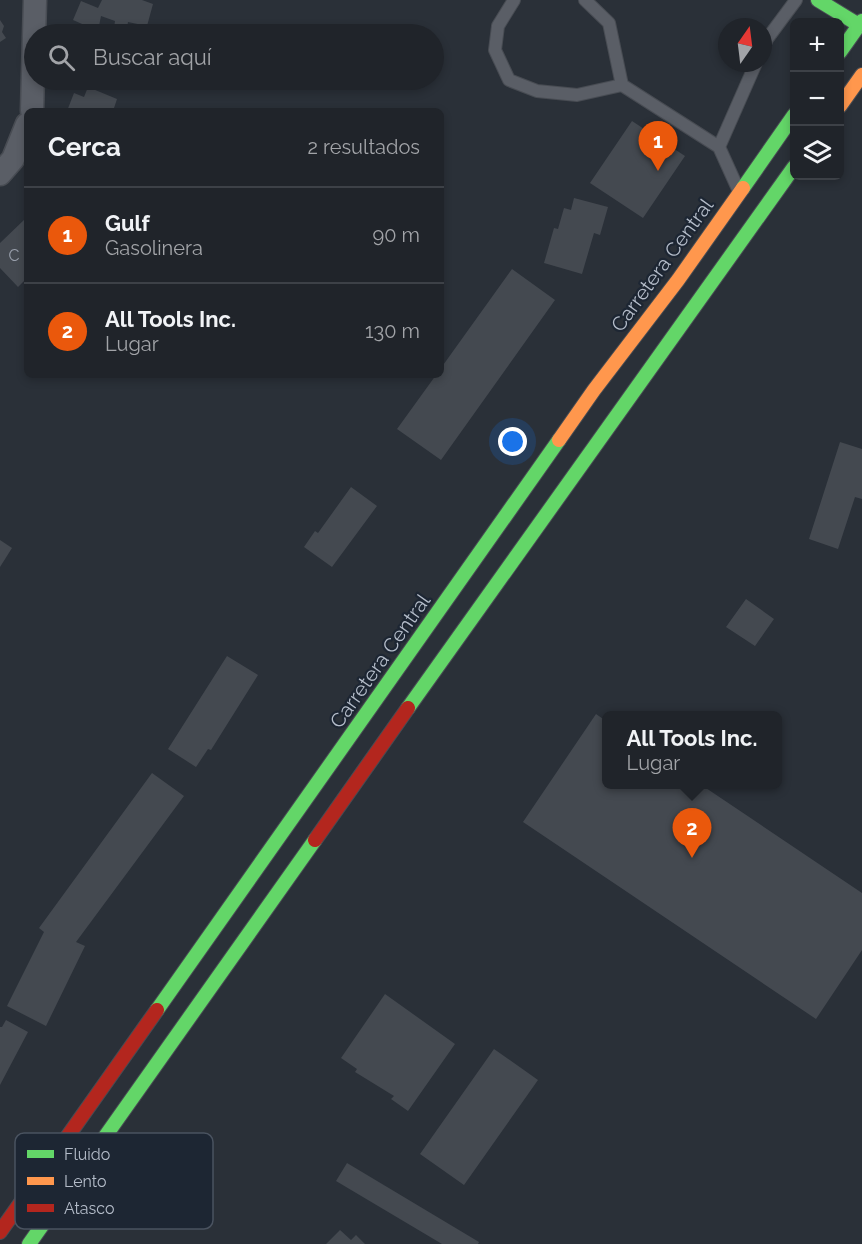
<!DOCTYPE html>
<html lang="es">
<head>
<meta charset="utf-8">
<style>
	:root { --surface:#20242a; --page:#282c32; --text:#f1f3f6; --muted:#a2a4a8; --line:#3d4147; --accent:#ea580c }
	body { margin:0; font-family:Raleway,sans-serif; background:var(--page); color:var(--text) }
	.controls { position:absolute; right:18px; top:18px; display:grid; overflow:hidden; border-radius:9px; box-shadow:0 3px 9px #0003 }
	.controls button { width:54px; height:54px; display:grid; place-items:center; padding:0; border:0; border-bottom:2px solid var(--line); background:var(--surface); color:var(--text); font:30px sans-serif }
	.compass { position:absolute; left:718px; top:18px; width:54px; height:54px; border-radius:50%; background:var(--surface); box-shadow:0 3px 9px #0003; rotate:14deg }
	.you { position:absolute; left:513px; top:442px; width:21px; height:21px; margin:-15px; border:4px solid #fff; border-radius:50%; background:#1a73e8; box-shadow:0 0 0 9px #1a73e833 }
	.badge { display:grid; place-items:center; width:39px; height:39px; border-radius:50%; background:var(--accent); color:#fff; font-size:20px; font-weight:700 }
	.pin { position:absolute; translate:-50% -50px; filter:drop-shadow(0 2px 3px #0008) }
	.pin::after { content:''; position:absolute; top:32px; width:21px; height:18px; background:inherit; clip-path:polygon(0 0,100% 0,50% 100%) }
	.popup { position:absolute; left:602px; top:711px; width:180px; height:78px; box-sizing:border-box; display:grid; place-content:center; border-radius:9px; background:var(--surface); filter:drop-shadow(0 2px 4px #0005); font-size:20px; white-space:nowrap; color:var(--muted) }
	.popup b { font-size:22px; color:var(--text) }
	.popup::after { content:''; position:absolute; left:50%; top:100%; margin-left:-12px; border:12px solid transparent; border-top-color:var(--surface) }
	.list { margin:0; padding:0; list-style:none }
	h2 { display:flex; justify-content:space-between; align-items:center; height:78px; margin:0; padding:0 24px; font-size:26px }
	h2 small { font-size:20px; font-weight:400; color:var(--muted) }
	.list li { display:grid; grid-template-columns:39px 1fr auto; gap:18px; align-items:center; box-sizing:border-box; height:96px; padding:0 24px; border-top:2px solid var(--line) }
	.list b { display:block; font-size:22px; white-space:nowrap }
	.list p { margin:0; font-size:20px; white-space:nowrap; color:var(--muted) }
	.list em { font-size:20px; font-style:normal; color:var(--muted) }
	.icon { flex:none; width:33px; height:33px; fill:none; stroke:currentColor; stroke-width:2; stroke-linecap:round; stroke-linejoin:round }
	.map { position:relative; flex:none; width:862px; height:1244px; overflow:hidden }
	.search { position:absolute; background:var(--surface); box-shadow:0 3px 9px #0003; left:24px; top:24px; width:420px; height:66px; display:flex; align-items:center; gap:15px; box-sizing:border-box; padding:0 21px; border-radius:33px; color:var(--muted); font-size:22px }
	.panel { position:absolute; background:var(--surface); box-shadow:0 3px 9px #0003; left:24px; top:108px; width:420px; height:270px; border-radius:9px }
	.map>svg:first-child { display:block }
	.building { fill:#444950 }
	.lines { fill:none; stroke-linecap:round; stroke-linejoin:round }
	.lane-casing { stroke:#484c53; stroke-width:14 }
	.street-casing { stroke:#484c53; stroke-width:25 }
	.fast-casing { stroke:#484c53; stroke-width:16 }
	.slow-casing { stroke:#484c53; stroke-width:16 }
	.jam-casing { stroke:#484c53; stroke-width:16 }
	.lane { stroke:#5a5e66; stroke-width:12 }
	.street { stroke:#5a5e66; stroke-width:22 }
	.fast { stroke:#63d668; stroke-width:14 }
	.slow { stroke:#ff974d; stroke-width:14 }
	.jam { stroke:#b3261e; stroke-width:14 }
	.labels { text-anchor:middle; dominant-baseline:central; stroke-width:4.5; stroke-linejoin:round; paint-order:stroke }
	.number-label { font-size:16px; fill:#989fab }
	.street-label { font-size:20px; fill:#b4bcc9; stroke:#1d2633 }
	.key { fill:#1d2633; stroke:#4a5360; stroke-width:1.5 }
	.key-label { font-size:16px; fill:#b4bcc9 }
</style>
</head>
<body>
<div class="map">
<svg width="862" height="1244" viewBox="0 0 862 1244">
	<rect width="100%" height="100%" fill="#2a3038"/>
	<path class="building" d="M 102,0 L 142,0 L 153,4 L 147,26 L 128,22 L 126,34 L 113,34 L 115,21 L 101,16 L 98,31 L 73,20 L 81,1 L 98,8 Z
		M 0,20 L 4,26 L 2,32 L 6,38 L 0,42 Z
		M 88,87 L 117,99 L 113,111 L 67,111 L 74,93 L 84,97 Z
		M 632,121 L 685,156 L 643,218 L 590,183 Z
		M 574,198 L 608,207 L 600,235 L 594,233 L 582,274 L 544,263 L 554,228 L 558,229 L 564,208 L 571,210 Z
		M 25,219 L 27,221 L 27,278 L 18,287 L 0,268 L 0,243 Z
		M 512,269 L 555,300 L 441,460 L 397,429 L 436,375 L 441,375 L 441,368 Z
		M 840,442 L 862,449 L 862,499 L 855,497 L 838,549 L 809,539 Z
		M 351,487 L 377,506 L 332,567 L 304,547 L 315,531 L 318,533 Z
		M 0,540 L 12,548 L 0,567 Z
		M 746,599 L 774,619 L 755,646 L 726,627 Z
		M 227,656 L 258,675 L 211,750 L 208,749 L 196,767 L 168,749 Z
		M 596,714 L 606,721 L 606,784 L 700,784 L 862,893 L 862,950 L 816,1019 L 523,822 Z
		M 152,773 L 184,796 L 76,942 L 85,946 L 46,1026 L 7,1006 L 44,932 L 39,928 Z
		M 385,994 L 455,1044 L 408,1111 L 391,1099 L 394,1096 L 355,1072 L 357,1069 L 341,1058 Z
		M 6,1020 L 28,1032 L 0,1085 L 0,1027 L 2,1027 Z
		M 494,1049 L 538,1080 L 464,1185 L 420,1154 Z
		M 347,1163 L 479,1242 L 478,1244 L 442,1244 L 336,1181 Z
		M 340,1230 L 351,1240 L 356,1235 L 365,1244 L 326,1244 Z"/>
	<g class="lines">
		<g class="lane-casing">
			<path id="lane" d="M 514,0 L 498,26 L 495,50 L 509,80 L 537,91 L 577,95 L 622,85 L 719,147
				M 585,0 L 609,23 L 622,85
				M 763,49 L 767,39 L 796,0
				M 738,189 L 719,147 L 756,63"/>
		</g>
		<g class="street-casing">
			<path id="street" d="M 32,111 L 35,0
				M 0,174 L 13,159 L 27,124"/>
		</g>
		<g class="fast-casing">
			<path id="fast" d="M 818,0 L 859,25
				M 840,52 L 862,21
				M 743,188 L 794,115
				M 408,708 L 794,167
				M 157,1010 L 559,440
				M 29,1244 L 315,840"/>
		</g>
		<g class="slow-casing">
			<path id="slow" d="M 840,106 L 862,75
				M 559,440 L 594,390 L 678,280 L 743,188"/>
		</g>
		<g class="jam-casing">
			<path id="jam" d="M 315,840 L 408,708
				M 0,1232 L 157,1010"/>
		</g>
		<use href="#lane" class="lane"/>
		<use href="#street" class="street"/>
		<use href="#fast" class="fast"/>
		<use href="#slow" class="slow"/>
		<use href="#jam" class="jam"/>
	</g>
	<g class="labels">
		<g class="number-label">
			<text x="14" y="255">C</text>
		</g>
		<g class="street-label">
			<text transform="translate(662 265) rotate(-54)">Carretera Central</text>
			<text transform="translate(380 661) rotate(-55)">Carretera Central</text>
		</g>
	</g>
	<rect x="15" y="1133" width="198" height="96" rx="9" class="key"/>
	<rect x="27" y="1150" width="27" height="8" fill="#63d668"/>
	<rect x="27" y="1177" width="27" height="8" fill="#ff974d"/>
	<rect x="27" y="1204" width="27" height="8" fill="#b3261e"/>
	<g class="key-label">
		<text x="64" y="1160">Fluido</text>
		<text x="64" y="1187">Lento</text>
		<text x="64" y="1214">Atasco</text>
	</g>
</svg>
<div class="controls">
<button>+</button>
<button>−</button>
<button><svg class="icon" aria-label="layers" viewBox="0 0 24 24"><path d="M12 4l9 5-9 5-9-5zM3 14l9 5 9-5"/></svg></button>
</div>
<svg class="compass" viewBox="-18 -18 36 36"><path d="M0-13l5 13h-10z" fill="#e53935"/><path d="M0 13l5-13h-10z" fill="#a2a4a8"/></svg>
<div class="you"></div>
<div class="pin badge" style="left:658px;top:171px">1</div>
<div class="pin badge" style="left:692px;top:858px">2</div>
<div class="popup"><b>All Tools Inc.</b>Lugar</div>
<div class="search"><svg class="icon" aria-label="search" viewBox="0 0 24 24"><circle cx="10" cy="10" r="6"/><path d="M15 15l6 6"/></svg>Buscar aquí</div>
<section class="panel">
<h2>Cerca<small>2 resultados</small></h2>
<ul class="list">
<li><span class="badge">1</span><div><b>Gulf</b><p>Gasolinera</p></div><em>90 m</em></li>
<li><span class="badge">2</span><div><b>All Tools Inc.</b><p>Lugar</p></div><em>130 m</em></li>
</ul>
</section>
</div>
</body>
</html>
